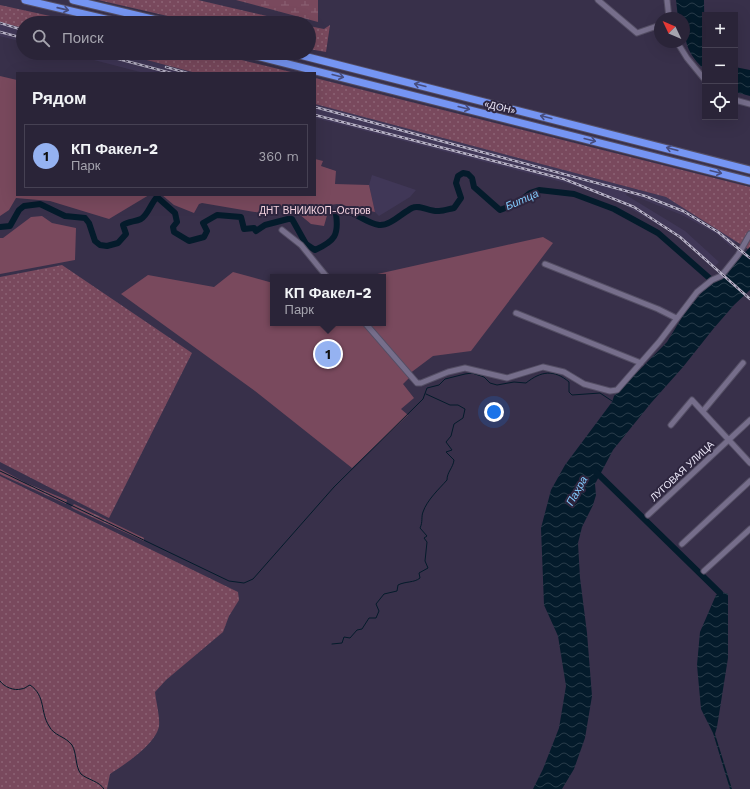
<!DOCTYPE html>
<html lang="ru">
<head>
<meta charset="utf-8">
<style>
	:root { --surface:#2a2438; --page:#363043; --text:#f1f3f6; --muted:#a5a4ae; --line:#464153; --accent:#95b2f1 }
	body { margin:0; font-family:"Work Sans",sans-serif; background:var(--page); color:var(--text) }
	.controls { position:absolute; right:12px; top:12px; display:grid; overflow:hidden; border-radius:0px; box-shadow:0 4px 16px #0002 }
	.controls button { width:36px; height:36px; display:grid; place-items:center; padding:0; border:0; border-bottom:1px solid var(--line); background:var(--surface); color:var(--text); font:20px sans-serif }
	.compass { position:absolute; left:654px; top:12px; width:36px; height:36px; border-radius:50%; background:var(--surface); box-shadow:0 4px 16px #0002; rotate:314deg }
	.you { position:absolute; left:494px; top:412px; width:14px; height:14px; margin:-10px; border:3px solid #fff; border-radius:50%; background:#1a73e8; box-shadow:0 0 0 6px #1a73e833 }
	.badge { display:grid; place-items:center; width:26px; height:26px; border-radius:50%; background:var(--accent); color:#111; font-size:13px; font-weight:700 }
	.pin { position:absolute; translate:-50% -50%; border:2px solid #fff; box-shadow:0 1px 4px #0006 }
	.popup { position:absolute; left:270px; top:274px; width:116px; height:52px; box-sizing:border-box; display:grid; place-content:center; border-radius:0px; background:var(--surface); filter:drop-shadow(0 1px 3px #0005); font-size:13px; white-space:nowrap; color:var(--muted) }
	.popup b { font-size:15px; color:var(--text) }
	.popup::after { content:''; position:absolute; left:50%; top:100%; margin-left:-8px; border:8px solid transparent; border-top-color:var(--surface) }
	.list { margin:0; padding:0; list-style:none }
	h2 { display:flex; justify-content:space-between; align-items:center; height:52px; margin:0; padding:0 16px; font-size:17px }
	h2 small { font-size:13px; font-weight:400; color:var(--muted) }
	.list li { display:grid; grid-template-columns:26px 1fr auto; gap:12px; align-items:center; box-sizing:border-box; height:64px; margin:0 8px 8px; padding:0 8px; border:1px solid var(--line); border-radius:0px }
	.list b { display:block; font-size:15px; white-space:nowrap }
	.list p { margin:0; font-size:13px; white-space:nowrap; color:var(--muted) }
	.list em { font-size:13px; font-style:normal; color:var(--muted) }
	.icon { flex:none; width:22px; height:22px; fill:none; stroke:currentColor; stroke-width:2; stroke-linecap:round; stroke-linejoin:round }
	.map { position:relative; flex:none; width:750px; height:789px; overflow:hidden }
	.search { position:absolute; background:var(--surface); box-shadow:0 4px 16px #0002; left:16px; top:16px; width:300px; height:44px; display:flex; align-items:center; gap:10px; box-sizing:border-box; padding:0 14px; border-radius:22px; color:var(--muted); font-size:15px }
	.panel { position:absolute; background:var(--surface); box-shadow:0 4px 16px #0002; left:16px; top:72px; width:300px; height:124px; border-radius:0px }
	.map>svg:first-child { display:block }
	.built { fill:#403757 }
	.grass { fill:url(#grass-dots) }
	.wetland { fill:url(#wetland-marsh) }
	.green { fill:#79495d }
	.water { fill:url(#water-waves) }
	.lines { fill:none; stroke-linecap:round; stroke-linejoin:round }
	.stream { stroke:#041b2b; stroke-width:1 }
	.river { stroke:#041b2b; stroke-width:6 }
	.minor-casing { stroke:#544e64; stroke-width:7 }
	.highway-casing { stroke:#544e64; stroke-width:9 }
	.minor { stroke:#766e8b; stroke-width:5 }
	.highway { stroke:#7595f3; stroke-width:7 }
	.rail-casing { stroke:#b7b2c6; stroke-width:2.5 }
	.rail { stroke:#2e263f; stroke-width:1; stroke-dasharray:3; stroke-linecap:butt }
	.oneway { stroke:#474d7e }
	.labels { text-anchor:middle; dominant-baseline:central; stroke-width:4; stroke-linejoin:round; paint-order:stroke }
	.street-label { font-size:10px; fill:#ebe7f8; stroke:#2e263f }
	.park-label { font-size:10px; fill:#f7d5e2; stroke:#2e263f }
	.water-label { font-size:11px; font-style:italic; fill:#82cafc; stroke:#2e263f }
</style>
</head>
<body>
<div class="map">
<svg width="750" height="789" viewBox="0 0 750 789">
	<defs>
		<pattern id="grass-dots" width="8" height="8" patternUnits="userSpaceOnUse"><rect width="8" height="8" fill="#79495d"/><path d="M2 2h.1M6 6h.1" fill="none" stroke="#8c6375" stroke-width="1.8" stroke-linecap="round"/></pattern>
		<pattern id="wetland-marsh" width="20" height="14" patternUnits="userSpaceOnUse"><rect width="20" height="14" fill="#79495d"/><path d="M1 5h8M5 5V1M11 12h8M15 12V8" fill="none" stroke="#8c6375"/></pattern>
		<pattern id="water-waves" width="16" height="10" patternUnits="userSpaceOnUse"><rect width="16" height="10" fill="#041b2b"/><path d="M0 5q4-4 8 0t8 0" fill="none" stroke="#293c4a"/></pattern>
	</defs>
	<rect width="100%" height="100%" fill="#38304a"/>
	<path class="built" d="M 0,22 L 23,28 L 23,42 L 0,36 Z
		M 67,53 L 120,53 L 196,73 L 144,73 Z
		M 315,104 L 666,197 L 736,241 L 731,247 L 717,234 L 682,215 L 627,193 L 626,195 L 685,231 L 719,262 L 714,267 L 681,238 L 614,199 L 566,183 L 315,118 Z
		M 372,175 L 416,190 L 410,197 L 379,216 L 375,212 L 369,185 Z"/>
	<path class="grass" d="M 98,0 L 198,0 L 297,23 L 198,23 Z
		M 0,5 L 82,23 L 23,23 L 23,28 L 0,22 Z
		M 330,25 L 326,52 L 309,49 L 309,26 L 324,29 Z
		M 120,53 L 213,53 L 295,73 L 196,73 Z
		M 315,78 L 750,187 L 750,247 L 748,249 L 666,197 L 315,104 Z
		M 62,265 L 192,353 L 109,518 L 0,462 L 0,277 Z
		M 0,476 L 238,592 L 239,600 L 229,616 L 223,632 L 166,680 L 155,692 C 156,702 160,716 159,726 C 156,744 124,765 110,774 L 107,789 L 0,789 Z"/>
	<path class="wetland" d="M 236,0 L 318,0 L 318,22 Z
		M 0,469 L 26,483 L 67,500 L 66,504 L 4,476 L 0,474 Z
		M 74,504 L 144,538 L 144,541 L 74,509 L 71,507 Z"/>
	<path class="green" d="M 0,76 L 17,80 L 17,195 L 149,195 L 109,219 L 50,201 L 16,198 L 9,210 L 0,216 Z
		M 315,159 L 323,161 L 321,166 L 336,171 L 335,184 L 369,185 L 375,212 L 337,204 L 330,205 L 324,226 L 311,224 L 293,209 L 293,205 L 269,208 L 261,213 L 202,203 L 199,204 L 194,213 L 174,205 L 162,195 L 315,195 Z
		M 42,216 L 52,223 L 76,228 L 75,260 L 0,274 L 0,238 L 3,238 L 31,217 Z
		M 543,237 L 553,243 L 471,351 L 433,356 L 409,374 L 409,378 L 403,384 L 414,398 L 401,409 L 408,415 L 352,468 L 255,391 L 121,294 L 148,275 L 214,287 L 233,272 L 273,283 L 273,323 L 383,323 L 383,277 L 364,277 Z"/>
	<path class="water" d="M 676,0 L 704,0 L 705,70 C 687,54 684,41 684,18 L 678,18 Z
		M 735,67 L 750,70 L 750,96 L 735,92 Z
		M 750,247 L 750,290 L 734,305 L 714,328 L 683,367 L 651,403 L 613,450 L 595,484 L 596,495 L 593,505 L 582,527 L 578,543 L 580,578 L 587,633 L 592,696 L 585,738 L 574,769 L 562,789 L 533,789 L 543,769 L 559,728 L 566,686 L 558,636 L 544,605 L 541,528 L 551,490 L 565,465 L 612,402 L 614,396 L 667,342 L 684,314 L 703,291 L 724,275 Z
		M 722,592 L 728,594 L 728,658 L 717,727 L 715,734 L 732,789 L 730,789 L 713,733 L 701,709 L 697,665 L 700,632 L 716,595 Z"/>
	<g class="lines">
		<path class="stream" d="M 0,471 L 229,581 L 244,583 L 253,579 L 334,487 L 423,399 L 427,388 L 439,385 L 445,379 L 465,374 L 472,373 L 484,377 L 490,383 L 497,385 L 514,382 L 526,383 C 541,371 554,369 569,382 L 569,392 L 572,395 L 600,393 L 612,401
			M 332,644 L 342,643 L 344,637 L 350,638 L 357,630 L 362,629 L 369,618 L 376,618 L 379,611 L 376,604 L 384,594 L 397,591 L 398,585 C 406,581 414,583 420,578 L 419,573 L 428,568 L 425,561 L 427,542 L 424,538 L 427,536 L 420,528 C 423,522 421,517 423,512 C 427,500 439,489 447,480 C 447,472 453,468 454,460 L 446,452 L 452,450 L 446,442 L 451,436 L 454,424 L 463,418 L 465,409 L 458,405 L 450,405 L 426,394
			M 0,681 C 4,687 14,691 21,689 C 25,689 27,686 30,685 C 46,696 40,712 49,726 C 54,736 65,736 72,745 C 77,753 75,767 81,774 C 88,780 99,781 104,789"/>
		<path class="river" d="M 0,227 L 10,226 L 19,210 L 24,206 L 40,204 L 65,216 L 85,218 L 89,223 L 95,241 L 100,245 L 107,246 L 118,243 L 126,234 L 123,225 C 129,221 135,222 141,219 C 148,215 151,203 157,197 L 175,213 L 177,222 L 173,227 L 174,232 L 189,241 L 204,237 L 207,231 L 203,223 L 217,215 L 241,217 L 244,229 L 254,228 L 256,231 L 265,225 L 288,219 L 292,219 L 306,244 L 315,250 C 335,241 339,235 336,214 L 342,209 C 355,212 366,223 379,225 C 390,226 402,213 412,208 C 420,204 429,212 439,211 C 444,211 449,209 454,208 L 461,198 L 456,183 L 458,176 L 463,173 L 468,174 L 472,178 L 474,187 L 500,210 L 516,204 L 530,193 L 539,190 L 574,194 L 614,209 L 658,233 L 715,283
			M 594,470 L 720,593"/>
		<g class="minor-casing">
			<path id="minor" d="M 598,0 L 637,33 L 660,25
				M 667,0 L 669,18
				M 677,42 L 687,58 L 705,80
				M 735,100 L 750,104
				M 282,230 L 301,245 L 327,277
				M 545,264 L 658,309 L 676,318
				M 516,313 L 641,363
				M 365,323 L 417,383 L 421,383 L 448,372 L 465,368 L 507,378 L 543,367 L 564,372 L 584,384 L 610,391 L 617,390 L 659,342 L 697,292 L 712,280 L 721,276 L 726,270 L 738,255 L 750,234
				M 703,411 L 743,363
				M 671,425 L 692,400 L 750,463
				M 648,515 L 750,420
				M 682,544 L 750,481
				M 704,571 L 750,529"/>
		</g>
		<g class="highway-casing">
			<path id="highway" d="M 25,0 L 122,23
				M 73,0 L 169,23
				M 245,53 L 750,181
				M 292,53 L 750,170"/>
		</g>
		<use href="#minor" class="minor"/>
		<use href="#highway" class="highway"/>
		<g class="rail-casing">
			<path id="rail" d="M 0,23 L 23,30
				M 0,32 L 23,38
				M 81,53 L 100,58
				M 96,53 L 171,73
				M 166,67 L 187,73
				M 315,107 L 645,196 L 683,211 L 718,232 L 750,258
				M 315,115 L 564,179 L 634,207 L 680,237 L 750,299"/>
		</g>
		<use href="#rail" class="rail"/>
	</g>
	<defs><path id="oneway-shaft" d="M-6 0H5M1.5-3L5.5 0L1.5 3" fill="none" stroke-width="1.6" stroke-linecap="round" stroke-linejoin="round"/></defs>
	<g class="oneway">
		<use href="#oneway-shaft" transform="translate(63 9) rotate(13)"/>
		<use href="#oneway-shaft" transform="translate(338 76) rotate(14)"/>
		<use href="#oneway-shaft" transform="translate(420 85) rotate(-166)"/>
		<use href="#oneway-shaft" transform="translate(464 108) rotate(14)"/>
		<use href="#oneway-shaft" transform="translate(546 117) rotate(-166)"/>
		<use href="#oneway-shaft" transform="translate(590 140) rotate(14)"/>
		<use href="#oneway-shaft" transform="translate(672 149) rotate(-165)"/>
		<use href="#oneway-shaft" transform="translate(716 172) rotate(14)"/>
	</g>
	<g class="labels">
		<g class="street-label">
			<text transform="translate(500 107) rotate(14)">«ДОН»</text>
			<text transform="translate(682 471) rotate(-43)">ЛУГОВАЯ УЛИЦА</text>
		</g>
		<g class="park-label">
			<text x="315" y="210">ДНТ ВНИИКОП-Остров</text>
		</g>
		<g class="water-label">
			<text transform="translate(522 200) rotate(-24)">Битца</text>
			<text transform="translate(577 491) rotate(-61)">Пахра</text>
		</g>
	</g>
</svg>
<div class="controls">
<button>+</button>
<button>−</button>
<button><svg class="icon" aria-label="locate" viewBox="0 0 24 24"><circle cx="12" cy="12" r="6"/><path d="M12 2v4M12 18v4M2 12h4M18 12h4"/></svg></button>
</div>
<svg class="compass" viewBox="-18 -18 36 36"><path d="M0-13l5 13h-10z" fill="#e53935"/><path d="M0 13l5-13h-10z" fill="#a5a4ae"/></svg>
<div class="you"></div>
<div class="pin badge" style="left:328px;top:354px">1</div>
<div class="popup"><b>КП Факел-2</b>Парк</div>
<div class="search"><svg class="icon" aria-label="search" viewBox="0 0 24 24"><circle cx="10" cy="10" r="6"/><path d="M15 15l6 6"/></svg>Поиск</div>
<section class="panel">
<h2>Рядом<small></small></h2>
<ul class="list">
<li><span class="badge">1</span><div><b>КП Факел-2</b><p>Парк</p></div><em>360 m</em></li>
</ul>
</section>
</div>
</body>
</html>
